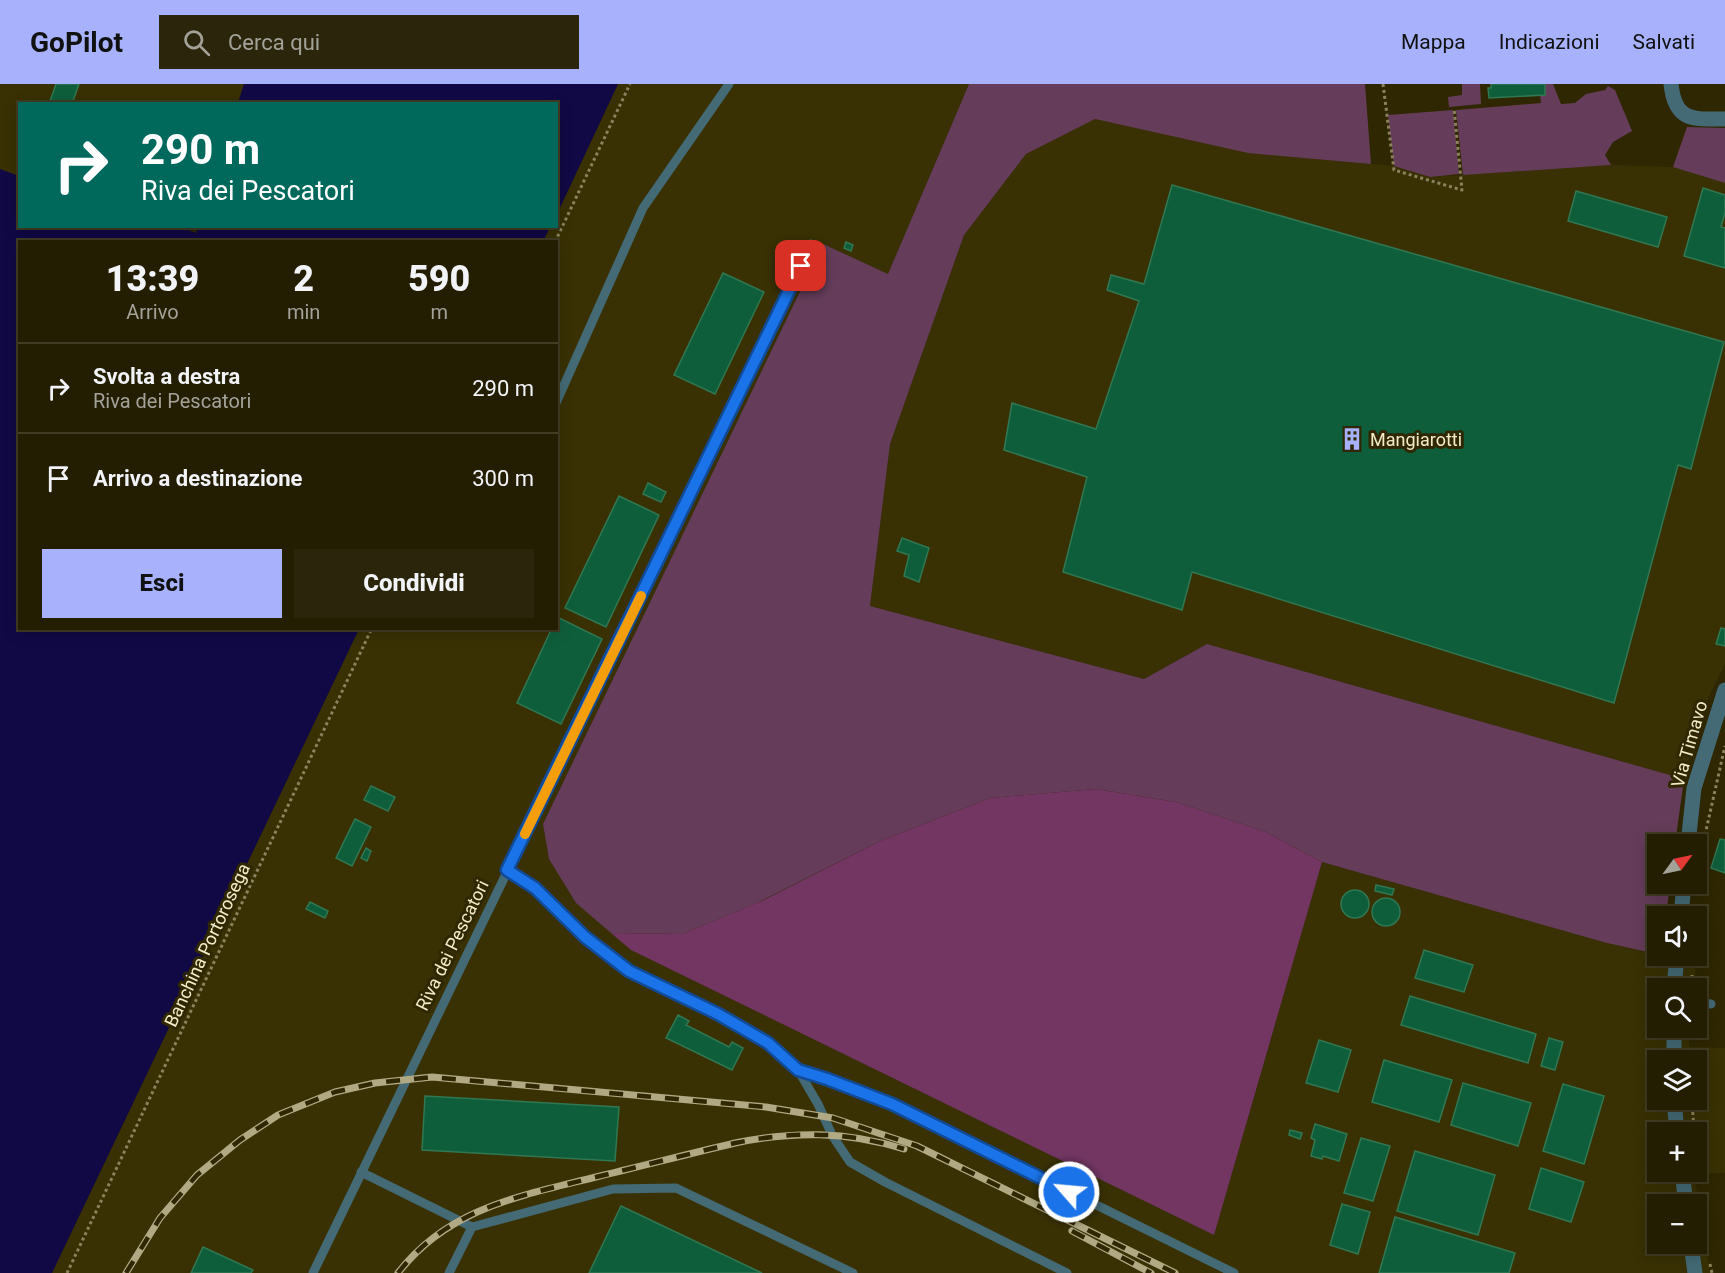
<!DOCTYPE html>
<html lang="it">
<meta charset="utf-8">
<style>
:root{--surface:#231d01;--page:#2b260b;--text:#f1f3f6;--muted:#a3a299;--line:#403b23;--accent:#a7b1fc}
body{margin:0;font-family:Roboto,sans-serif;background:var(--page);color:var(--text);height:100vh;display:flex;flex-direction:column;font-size:22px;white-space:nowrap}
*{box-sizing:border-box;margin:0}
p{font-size:20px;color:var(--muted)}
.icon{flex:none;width:33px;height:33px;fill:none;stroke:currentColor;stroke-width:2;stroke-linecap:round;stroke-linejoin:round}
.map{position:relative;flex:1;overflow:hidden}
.drawer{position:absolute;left:18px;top:156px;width:540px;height:390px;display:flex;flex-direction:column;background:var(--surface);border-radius:0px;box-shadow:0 3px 15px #0003,0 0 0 2px var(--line)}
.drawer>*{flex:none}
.hud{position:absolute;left:18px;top:18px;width:540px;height:126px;border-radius:0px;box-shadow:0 3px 15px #0003,0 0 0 2px var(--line);background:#00695c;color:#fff;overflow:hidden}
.needle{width:39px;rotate:57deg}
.buttons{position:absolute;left:1647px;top:750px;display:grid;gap:12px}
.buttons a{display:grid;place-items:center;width:60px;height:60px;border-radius:0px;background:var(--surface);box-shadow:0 3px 15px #0003,0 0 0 2px var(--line);font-size:30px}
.pin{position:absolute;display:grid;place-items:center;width:51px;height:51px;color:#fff;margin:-26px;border-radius:12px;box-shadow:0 3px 9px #0006}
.me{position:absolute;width:66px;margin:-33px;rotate:297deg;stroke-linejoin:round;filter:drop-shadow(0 0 4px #0008)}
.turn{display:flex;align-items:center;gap:21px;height:126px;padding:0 24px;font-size:27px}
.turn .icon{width:78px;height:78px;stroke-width:2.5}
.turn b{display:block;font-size:42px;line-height:51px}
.eta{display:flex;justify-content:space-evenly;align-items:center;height:102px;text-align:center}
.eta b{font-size:36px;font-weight:800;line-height:42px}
.cta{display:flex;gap:12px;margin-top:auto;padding:12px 24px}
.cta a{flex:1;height:69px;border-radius:0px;background:var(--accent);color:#111;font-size:24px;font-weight:800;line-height:69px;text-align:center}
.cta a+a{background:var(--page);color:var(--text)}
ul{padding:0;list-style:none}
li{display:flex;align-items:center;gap:18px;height:90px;padding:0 24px;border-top:2px solid var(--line)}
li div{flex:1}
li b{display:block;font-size:22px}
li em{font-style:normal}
header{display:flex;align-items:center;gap:36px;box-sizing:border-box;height:84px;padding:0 30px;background:var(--accent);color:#111}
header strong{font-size:28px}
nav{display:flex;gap:33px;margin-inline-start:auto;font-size:21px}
.search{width:420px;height:54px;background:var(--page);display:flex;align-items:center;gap:15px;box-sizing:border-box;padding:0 21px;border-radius:0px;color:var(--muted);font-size:22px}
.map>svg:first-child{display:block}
</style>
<header>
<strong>GoPilot</strong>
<div class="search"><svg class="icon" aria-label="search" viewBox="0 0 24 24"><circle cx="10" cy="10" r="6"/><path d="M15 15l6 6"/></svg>Cerca qui</div>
<nav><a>Mappa</a><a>Indicazioni</a><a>Salvati</a></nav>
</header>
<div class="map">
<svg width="1725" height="1189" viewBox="0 0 1725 1189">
<rect width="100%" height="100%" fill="#2f2701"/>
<g fill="#393104" fill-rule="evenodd">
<path d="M 0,0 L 244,0 L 238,19 L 20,20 L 19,92 L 0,85 Z"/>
<path d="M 618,0 L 969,0 L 888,190 L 823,161 L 543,740 L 549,775 L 576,819 L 631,866 L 1214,1151 L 1322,778 L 1607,859 L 1696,879 L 1694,904 L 1658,904 L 1658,944 L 1690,944 L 1689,963 L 1725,964 L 1725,1089 L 1694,1090 L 1710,1189 L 52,1189 L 359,545 L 556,544 L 556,158 L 543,157 L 550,143 L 556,142 L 557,130 ZM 1658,976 L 1696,976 L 1696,1016 L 1658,1016 ZM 1658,1048 L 1696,1048 L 1696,1088 L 1658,1088 ZM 1658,1120 L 1696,1120 L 1696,1160 L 1658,1160 Z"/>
<path d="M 1095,35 L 1248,69 L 1394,82 L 1430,93 L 1611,81 L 1673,83 L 1725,99 L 1725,580 L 1700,631 L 1684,695 L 1207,560 L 1144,595 L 870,522 L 890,360 L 964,151 L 1026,70 Z"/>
</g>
<g fill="#653d5a">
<path d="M 969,0 L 1365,0 L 1371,80 L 1248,69 L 1095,35 L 1026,70 L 964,151 L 890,360 L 870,522 L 1144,595 L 1207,560 L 1684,695 L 1675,760 L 1658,760 L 1658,800 L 1670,800 L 1666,832 L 1658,832 L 1657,870 L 1607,859 L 1322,778 L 1266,748 L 1176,718 L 1096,705 L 990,714 L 880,757 L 757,819 L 682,850 L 611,849 L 576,819 L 549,775 L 543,740 L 823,160 L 888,190 Z"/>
<path d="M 1462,0 L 1480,0 L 1481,20 L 1449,23 L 1448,13 L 1462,11 Z"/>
<path d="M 1541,0 L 1553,0 L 1561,20 L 1575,19 L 1586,10 L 1605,6 L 1608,2 L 1615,6 L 1632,47 L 1613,58 L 1605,71 L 1611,81 L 1463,91 L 1456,26 L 1541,19 L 1540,11 L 1545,11 L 1545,1 Z"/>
<path d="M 1453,26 L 1459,90 L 1430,93 L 1394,82 L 1388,31 Z"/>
<path d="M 1687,43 L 1725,44 L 1725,99 L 1673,83 Z"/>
</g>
<path fill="#733663" d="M 1096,705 L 1176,718 L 1266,748 L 1322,778 L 1214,1151 L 631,866 L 611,849 L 682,850 L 764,816 L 880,757 L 990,714 Z"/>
<g fill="#110945">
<path d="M 244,0 L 618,0 L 557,130 L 556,20 L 238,19 Z"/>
<path d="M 0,85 L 19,92 L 20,142 L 177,142 L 196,149 L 198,142 L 550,143 L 543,158 L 20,158 L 20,544 L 359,545 L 52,1189 L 0,1189 Z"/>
</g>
<g fill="#0f5e3b" stroke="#307752" stroke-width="1.5">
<path d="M 56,0 L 79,0 L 72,20 L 49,20 Z"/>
<path d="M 1491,0 L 1545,0 L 1545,11 L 1489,14 L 1488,4 L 1491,4 Z"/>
<path d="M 1172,101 L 1724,258 L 1691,385 L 1678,381 L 1614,619 L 1192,488 L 1182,526 L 1063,488 L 1087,393 L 1004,366 L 1012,319 L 1096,345 L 1139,217 L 1107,206 L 1111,191 L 1144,200 Z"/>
<path d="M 1703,104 L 1725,111 L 1725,129 L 1721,143 L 1725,144 L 1725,184 L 1684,172 Z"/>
<path d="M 1576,107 L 1667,133 L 1658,163 L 1568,137 Z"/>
<path d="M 846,158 L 853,161 L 851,167 L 844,164 Z"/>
<path d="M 723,189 L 764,208 L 715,310 L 674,291 Z"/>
<path d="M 648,399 L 666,408 L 661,418 L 643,410 Z"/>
<path d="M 619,412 L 659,431 L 606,543 L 565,524 Z"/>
<path d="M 902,454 L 929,464 L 919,498 L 904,492 L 909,471 L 897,467 Z"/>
<path d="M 557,533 L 602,555 L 561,640 L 517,619 L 552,544 L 556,544 Z"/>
<path d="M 1721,544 L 1725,545 L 1725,562 L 1716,560 Z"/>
<path d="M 371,702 L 395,713 L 388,727 L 364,716 Z"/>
<path d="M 355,735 L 371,743 L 352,782 L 336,774 Z"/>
<path d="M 1720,755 L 1725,756 L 1725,789 L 1711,784 Z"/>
<path d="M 366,764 L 371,767 L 367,777 L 361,774 Z"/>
<path d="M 1376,801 L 1394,805 L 1392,811 L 1375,807 Z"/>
<circle cx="1355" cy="820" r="14"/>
<circle cx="1386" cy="828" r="14"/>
<path d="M 310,818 L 328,827 L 325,834 L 306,825 Z"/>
<path d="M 1424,866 L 1473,881 L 1464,908 L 1415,894 Z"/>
<path d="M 1410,912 L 1536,950 L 1528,979 L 1401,941 Z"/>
<path d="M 678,931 L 689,937 L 686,941 L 729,963 L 732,958 L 743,964 L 732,986 L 666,954 Z"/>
<path d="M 1549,954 L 1563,958 L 1555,986 L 1541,982 Z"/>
<path d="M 1319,956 L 1351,966 L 1338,1008 L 1306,999 Z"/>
<path d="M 1384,976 L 1452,996 L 1439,1038 L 1372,1018 Z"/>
<path d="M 1463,999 L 1531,1019 L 1518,1062 L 1451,1041 Z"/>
<path d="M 1563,1000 L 1604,1012 L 1584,1080 L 1543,1067 Z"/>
<path d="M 425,1012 L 619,1023 L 615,1077 L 422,1066 Z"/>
<path d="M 1315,1040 L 1347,1050 L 1339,1077 L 1323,1072 L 1322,1075 L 1311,1072 L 1315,1056 L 1311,1054 Z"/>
<path d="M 1290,1046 L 1302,1049 L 1300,1055 L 1289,1051 Z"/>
<path d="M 1361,1054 L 1390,1062 L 1373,1117 L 1344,1109 Z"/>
<path d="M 1415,1067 L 1495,1091 L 1478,1151 L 1397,1127 Z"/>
<path d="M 1541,1084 L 1584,1098 L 1571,1138 L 1529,1125 Z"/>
<path d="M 1342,1120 L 1370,1128 L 1358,1170 L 1330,1161 Z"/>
<path d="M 621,1122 L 762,1189 L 589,1189 Z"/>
<path d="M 1395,1133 L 1515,1169 L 1509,1189 L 1379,1189 Z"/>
<path d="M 203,1163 L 253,1186 L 251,1189 L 191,1189 Z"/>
</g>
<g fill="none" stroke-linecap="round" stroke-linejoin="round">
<g stroke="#8a835e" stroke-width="3" stroke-dasharray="3 3" stroke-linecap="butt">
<path d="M 1383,0 L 1394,86 L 1462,106 L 1454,24"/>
<path d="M 555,158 L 630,0"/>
<path d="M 1705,751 L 1725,662"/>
<path d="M 1699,799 L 1704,764"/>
<path d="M 1691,904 L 1692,891"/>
<path d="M 1692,1016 L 1694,1048"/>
<path d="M 1701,1121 L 1707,1159"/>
<path d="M 1710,1180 L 1712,1189"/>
<path d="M 67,1189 L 372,544"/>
</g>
<g stroke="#436a75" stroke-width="9">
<path d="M 556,319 L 643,124 L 729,0"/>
<path d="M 507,786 L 535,804 L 585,853 L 629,887 L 718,930 L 768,959 L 798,986 L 818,1020 L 832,1051 L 850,1078 L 885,1098 L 1067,1189"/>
<path d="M 1696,918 L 1711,920"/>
<path d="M 798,986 L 827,995 L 892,1020 L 1234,1189"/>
<path d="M 361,1088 L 472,1143"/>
<path d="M 313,1189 L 811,160"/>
<path d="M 449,1189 L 472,1143 L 613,1105 L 676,1104 L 853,1189"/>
</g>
<g stroke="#436a75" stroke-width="15">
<path d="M 1671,0 C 1675,38 1693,35 1725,35"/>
<path d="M 1688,760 L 1694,704 L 1725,606"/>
<path d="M 1681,832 L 1684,800"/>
<path d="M 1674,904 L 1677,872"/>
<path d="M 1674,944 L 1674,976"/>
<path d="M 1674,1016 L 1677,1048"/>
<path d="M 1682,1088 L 1686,1120"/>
<path d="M 1691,1160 L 1695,1189"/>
</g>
<g stroke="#b0a984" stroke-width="7">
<g id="rail">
<path d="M 1072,1147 L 1151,1189"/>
<path d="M 126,1189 L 160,1134 L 197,1091 L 240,1056 L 278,1031 L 335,1008 L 375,999 L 432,993 L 766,1023 L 833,1034 L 917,1062 L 1175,1189"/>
<path d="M 398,1189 C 448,1124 520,1112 596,1093 C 642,1082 688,1070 735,1059 C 793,1047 846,1047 904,1065"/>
</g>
</g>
<use href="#rail" stroke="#2f2701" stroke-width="4.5" stroke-dasharray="14" stroke-linecap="butt"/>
</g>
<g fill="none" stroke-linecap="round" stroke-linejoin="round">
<g stroke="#114b97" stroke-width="15">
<path id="route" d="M 801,182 L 507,786 L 535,804 L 585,853 L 629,887 L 718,930 L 768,959 L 798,986 L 827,995 L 892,1020 L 1069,1108"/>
</g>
<use href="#route" stroke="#1a73e8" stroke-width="10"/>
<path stroke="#f59e0b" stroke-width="10" d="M 525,750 L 641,512"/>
</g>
<defs>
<g id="building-bare" transform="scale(1.8)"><path d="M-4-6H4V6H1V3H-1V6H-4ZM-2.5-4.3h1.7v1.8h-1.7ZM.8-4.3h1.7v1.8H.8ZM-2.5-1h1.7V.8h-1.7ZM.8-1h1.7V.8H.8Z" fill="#a7b1fc" stroke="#2f2701" stroke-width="2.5" paint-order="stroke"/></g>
</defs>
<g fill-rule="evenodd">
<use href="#building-bare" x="1352" y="355"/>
</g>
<g text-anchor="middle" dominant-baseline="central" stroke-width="6" stroke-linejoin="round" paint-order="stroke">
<g font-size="18" fill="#f2ebc7" stroke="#2f2701" text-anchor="start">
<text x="1370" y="355">Mangiarotti</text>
</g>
<g font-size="18" fill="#f2ebc7" stroke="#2f2701">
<text transform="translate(1689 660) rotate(-74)">Via Timavo</text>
<text transform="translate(207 861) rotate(-65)">Banchina Portorosega</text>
<text transform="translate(452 861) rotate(-64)">Riva dei Pescatori</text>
</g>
</g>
</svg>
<div class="buttons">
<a><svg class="needle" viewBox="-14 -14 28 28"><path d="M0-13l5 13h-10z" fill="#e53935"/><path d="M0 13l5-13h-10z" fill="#a3a299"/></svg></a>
<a><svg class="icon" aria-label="sound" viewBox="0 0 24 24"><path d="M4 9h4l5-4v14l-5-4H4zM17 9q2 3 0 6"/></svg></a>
<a><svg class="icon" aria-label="search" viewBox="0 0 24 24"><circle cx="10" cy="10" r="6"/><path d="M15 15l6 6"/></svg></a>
<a><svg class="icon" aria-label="layers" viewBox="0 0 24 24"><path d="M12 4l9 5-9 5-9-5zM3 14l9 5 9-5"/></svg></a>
<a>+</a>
<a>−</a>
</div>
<div class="pin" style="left:801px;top:182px;background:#d93025"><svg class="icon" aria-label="arrive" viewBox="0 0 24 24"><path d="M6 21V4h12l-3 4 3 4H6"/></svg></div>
<svg class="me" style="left:1069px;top:1108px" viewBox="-20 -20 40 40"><circle r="17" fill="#1a73e8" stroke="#fff" stroke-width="3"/><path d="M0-11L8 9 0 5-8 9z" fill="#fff"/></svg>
<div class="hud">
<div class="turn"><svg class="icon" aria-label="right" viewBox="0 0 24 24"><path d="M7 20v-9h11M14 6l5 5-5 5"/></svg><div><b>290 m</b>Riva dei Pescatori</div></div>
</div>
<section class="drawer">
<div class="eta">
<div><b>13:39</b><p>Arrivo</p></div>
<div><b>2</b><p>min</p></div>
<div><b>590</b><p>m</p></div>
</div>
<ul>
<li><svg class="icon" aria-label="right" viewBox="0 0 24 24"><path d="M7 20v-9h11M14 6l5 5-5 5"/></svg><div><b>Svolta a destra</b><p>Riva dei Pescatori</p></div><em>290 m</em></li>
<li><svg class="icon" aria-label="arrive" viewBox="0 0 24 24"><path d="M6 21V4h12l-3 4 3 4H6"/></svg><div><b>Arrivo a destinazione</b></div><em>300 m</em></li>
</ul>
<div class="cta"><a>Esci</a><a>Condividi</a></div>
</section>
</div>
